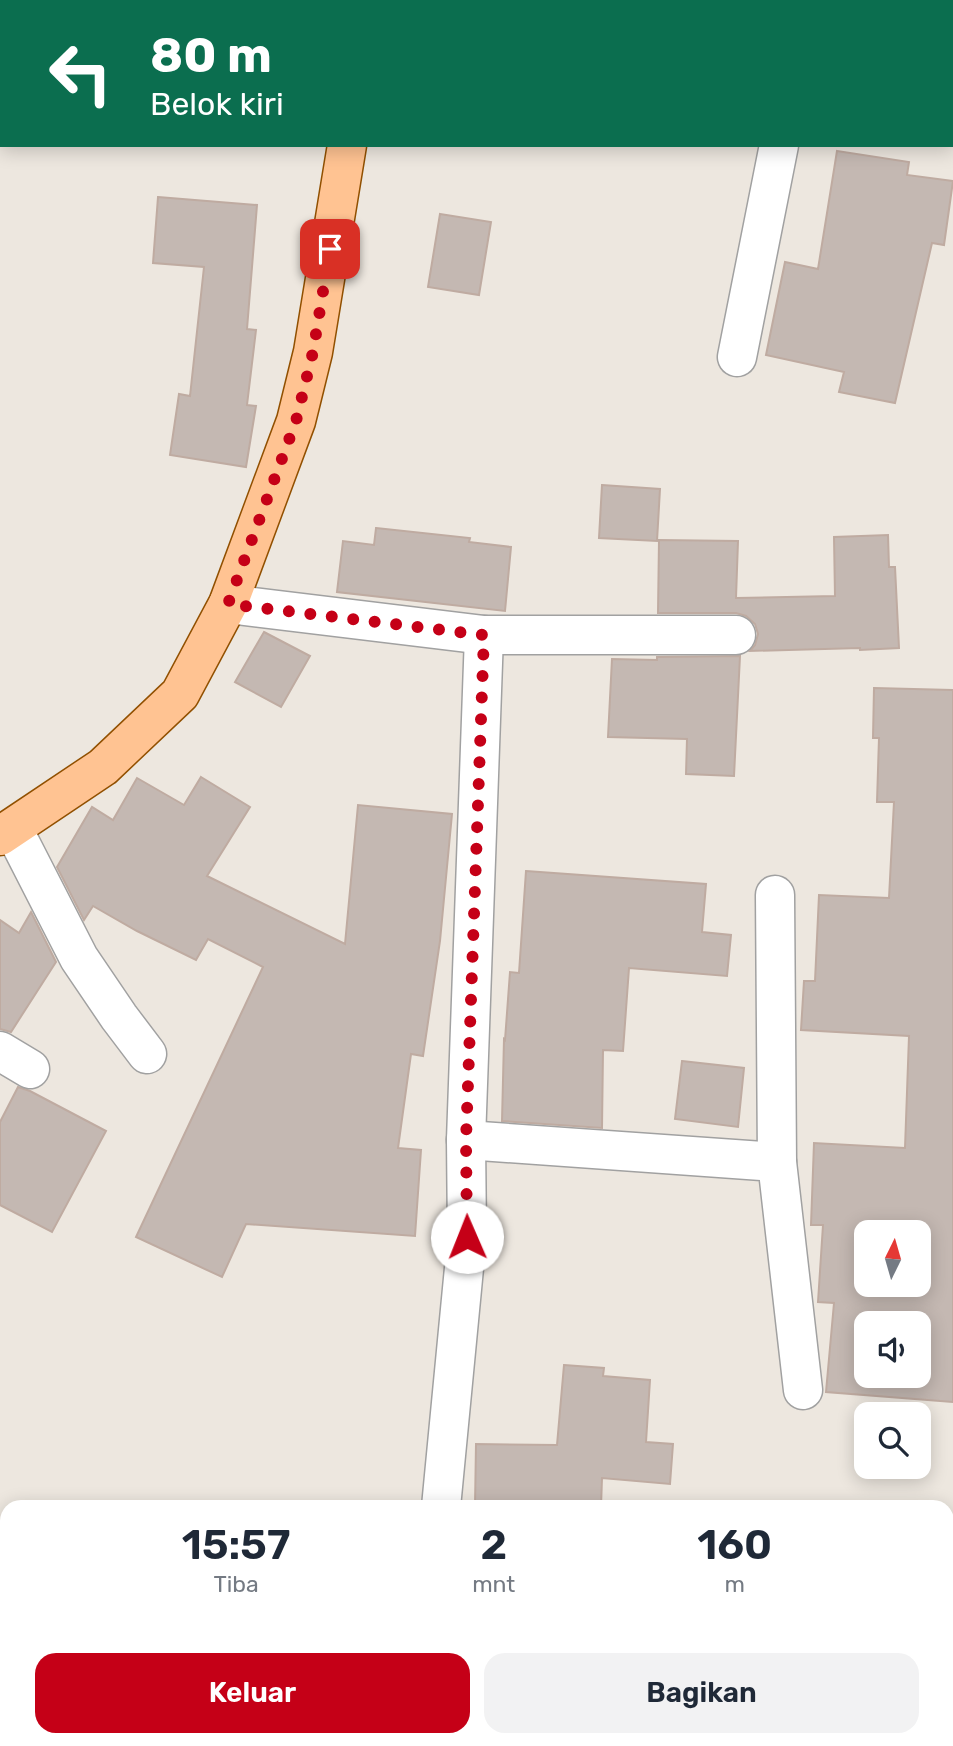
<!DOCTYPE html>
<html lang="id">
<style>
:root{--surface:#fff;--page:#f2f2f3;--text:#1f2937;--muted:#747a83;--accent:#c50017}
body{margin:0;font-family:Rubik,sans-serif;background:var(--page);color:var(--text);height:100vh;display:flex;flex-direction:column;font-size:26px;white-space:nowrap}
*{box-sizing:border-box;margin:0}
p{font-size:23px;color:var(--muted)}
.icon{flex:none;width:38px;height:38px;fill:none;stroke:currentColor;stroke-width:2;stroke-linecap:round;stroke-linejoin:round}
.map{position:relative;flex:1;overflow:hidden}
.panel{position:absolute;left:0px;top:1500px;width:954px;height:247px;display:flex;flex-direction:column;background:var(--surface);border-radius:21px 21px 0 0;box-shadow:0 4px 18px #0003}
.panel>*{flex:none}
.top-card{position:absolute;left:0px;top:0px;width:954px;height:147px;box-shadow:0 4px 18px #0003;background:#0b6e4f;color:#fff;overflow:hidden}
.needle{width:46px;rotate:5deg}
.buttons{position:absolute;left:854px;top:1220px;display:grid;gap:14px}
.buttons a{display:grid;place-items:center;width:77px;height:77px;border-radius:14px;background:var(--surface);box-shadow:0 4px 18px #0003;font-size:35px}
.pin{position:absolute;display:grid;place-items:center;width:60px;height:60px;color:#fff;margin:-30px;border-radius:14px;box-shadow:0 4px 10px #0006}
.me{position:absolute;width:77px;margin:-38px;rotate:359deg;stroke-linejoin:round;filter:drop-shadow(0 0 5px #0008)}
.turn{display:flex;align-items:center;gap:24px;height:147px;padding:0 35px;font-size:32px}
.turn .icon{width:91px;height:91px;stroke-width:2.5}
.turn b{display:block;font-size:49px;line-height:60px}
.eta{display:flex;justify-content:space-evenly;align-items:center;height:119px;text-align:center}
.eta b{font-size:42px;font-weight:600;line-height:49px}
.cta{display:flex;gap:14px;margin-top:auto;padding:14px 35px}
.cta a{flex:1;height:80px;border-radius:21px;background:var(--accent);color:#fff;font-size:28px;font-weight:600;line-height:80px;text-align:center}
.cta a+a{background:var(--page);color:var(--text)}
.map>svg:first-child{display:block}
</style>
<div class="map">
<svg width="953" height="1746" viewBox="0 0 953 1746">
<rect width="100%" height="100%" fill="#ede7df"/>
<g fill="#c4b8b2" stroke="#bfaba1" stroke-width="2" fill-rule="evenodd">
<path d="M 837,151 L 909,162 L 907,175 L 953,181 L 944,245 L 932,243 L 895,403 L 839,392 L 844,372 L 766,355 L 785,262 L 818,269 Z"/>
<path d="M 158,197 L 257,205 L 247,329 L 256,330 L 247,405 L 256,406 L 246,467 L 170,455 L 179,394 L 190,396 L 204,267 L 153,263 Z"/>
<path d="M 440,214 L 491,222 L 479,295 L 428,287 Z"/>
<path d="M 602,485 L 660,489 L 657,541 L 599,538 Z"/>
<path d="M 376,528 L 470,538 L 469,542 L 511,547 L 505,611 L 337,592 L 343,541 L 374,545 Z"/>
<path d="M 888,535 L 889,567 L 895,567 L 899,648 L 860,650 L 860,648 L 750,651 L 755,645 L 758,634 L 755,624 L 746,616 L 736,613 L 658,613 L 659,540 L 738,541 L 736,598 L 835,596 L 834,537 Z"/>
<path d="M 264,632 L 310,656 L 281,707 L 235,682 Z"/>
<path d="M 740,656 L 734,776 L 686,774 L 687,739 L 608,737 L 612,659 L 657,660 L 657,657 Z"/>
<path d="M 874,688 L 953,690 L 953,1402 L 826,1392 L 834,1303 L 818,1302 L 823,1225 L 811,1225 L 814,1143 L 905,1148 L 909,1036 L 801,1030 L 804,981 L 815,981 L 819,895 L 889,898 L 894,802 L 877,802 L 879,738 L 873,738 ZM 866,1232 L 919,1232 L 919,1284 L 866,1284 ZM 866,1323 L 919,1323 L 919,1376 L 866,1376 Z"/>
<path d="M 201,777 L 250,807 L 207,876 L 345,944 L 358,805 L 452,814 L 440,941 L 423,1056 L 411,1054 L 398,1148 L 421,1150 L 415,1236 L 246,1224 L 222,1277 L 136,1237 L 263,967 L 208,939 L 196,960 L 137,931 L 93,906 L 84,920 L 57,867 L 92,807 L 113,820 L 137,778 L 184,805 Z"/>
<path d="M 526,871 L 706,884 L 702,932 L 731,935 L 727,976 L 629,968 L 623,1051 L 603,1050 L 602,1128 L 502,1121 L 504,1039 L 505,1040 L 510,972 L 519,973 Z"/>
<path d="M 31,912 L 56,962 L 11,1032 L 0,1029 L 0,920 L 19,933 Z"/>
<path d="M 682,1061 L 744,1068 L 738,1127 L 675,1119 Z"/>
<path d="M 18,1087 L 30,1091 L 106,1131 L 52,1232 L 0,1205 L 0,1122 Z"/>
<path d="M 564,1365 L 604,1368 L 603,1376 L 650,1380 L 646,1442 L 673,1444 L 670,1484 L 602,1478 L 601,1507 L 475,1507 L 476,1444 L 557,1445 Z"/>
</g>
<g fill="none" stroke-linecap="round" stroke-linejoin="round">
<g stroke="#a1a1a1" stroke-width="41">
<g id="minor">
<path d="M 805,2 L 805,0"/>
<path d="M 737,357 L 779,145"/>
<path d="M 228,604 L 484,635 L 736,635"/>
<path d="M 13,829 L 79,958 L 119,1017 L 147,1054"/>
<path d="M 775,895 L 777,1162"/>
<path d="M 0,1051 L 30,1069"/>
<path d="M 466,1140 L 777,1162 L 803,1390"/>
<path d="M 441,1507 L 467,1237 L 466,1140 L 484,635"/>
<path d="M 401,1746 L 403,1740"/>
</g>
</g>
<g stroke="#915000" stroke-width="41">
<g id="major">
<path d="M 370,2 L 370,0"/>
<path d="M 0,836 L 103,767 L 180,694 L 228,604 L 296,421 L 313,352 L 347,145"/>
</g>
</g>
<use href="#minor" stroke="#fff" stroke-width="38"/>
<use href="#major" stroke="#ffc392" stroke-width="38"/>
</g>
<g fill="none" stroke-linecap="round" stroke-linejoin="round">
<path stroke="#c50017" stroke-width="12" stroke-dasharray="0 21.6" d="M 330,249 L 313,352 L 296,421 L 228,604 L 484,635 L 466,1140 L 467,1237"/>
</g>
</svg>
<div class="buttons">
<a><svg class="needle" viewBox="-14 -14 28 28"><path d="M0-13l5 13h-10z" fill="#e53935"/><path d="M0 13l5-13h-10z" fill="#747a83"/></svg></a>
<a><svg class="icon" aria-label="sound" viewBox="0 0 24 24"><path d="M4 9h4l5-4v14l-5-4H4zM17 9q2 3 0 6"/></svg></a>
<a><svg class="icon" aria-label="search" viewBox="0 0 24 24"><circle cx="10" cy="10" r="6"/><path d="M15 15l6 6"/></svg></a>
</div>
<div class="pin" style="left:330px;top:249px;background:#d93025"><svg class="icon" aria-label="arrive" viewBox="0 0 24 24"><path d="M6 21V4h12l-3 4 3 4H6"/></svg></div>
<svg class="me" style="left:467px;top:1237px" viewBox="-20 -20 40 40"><circle r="19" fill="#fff"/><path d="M0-13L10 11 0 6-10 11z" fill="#c50017"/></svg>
<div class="top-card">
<div class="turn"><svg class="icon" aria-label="left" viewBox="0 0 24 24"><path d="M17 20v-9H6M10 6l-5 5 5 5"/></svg><div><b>80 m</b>Belok kiri</div></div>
</div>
<section class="panel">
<div class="eta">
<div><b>15:57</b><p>Tiba</p></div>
<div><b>2</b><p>mnt</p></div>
<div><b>160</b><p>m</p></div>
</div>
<div class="cta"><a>Keluar</a><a>Bagikan</a></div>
</section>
</div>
